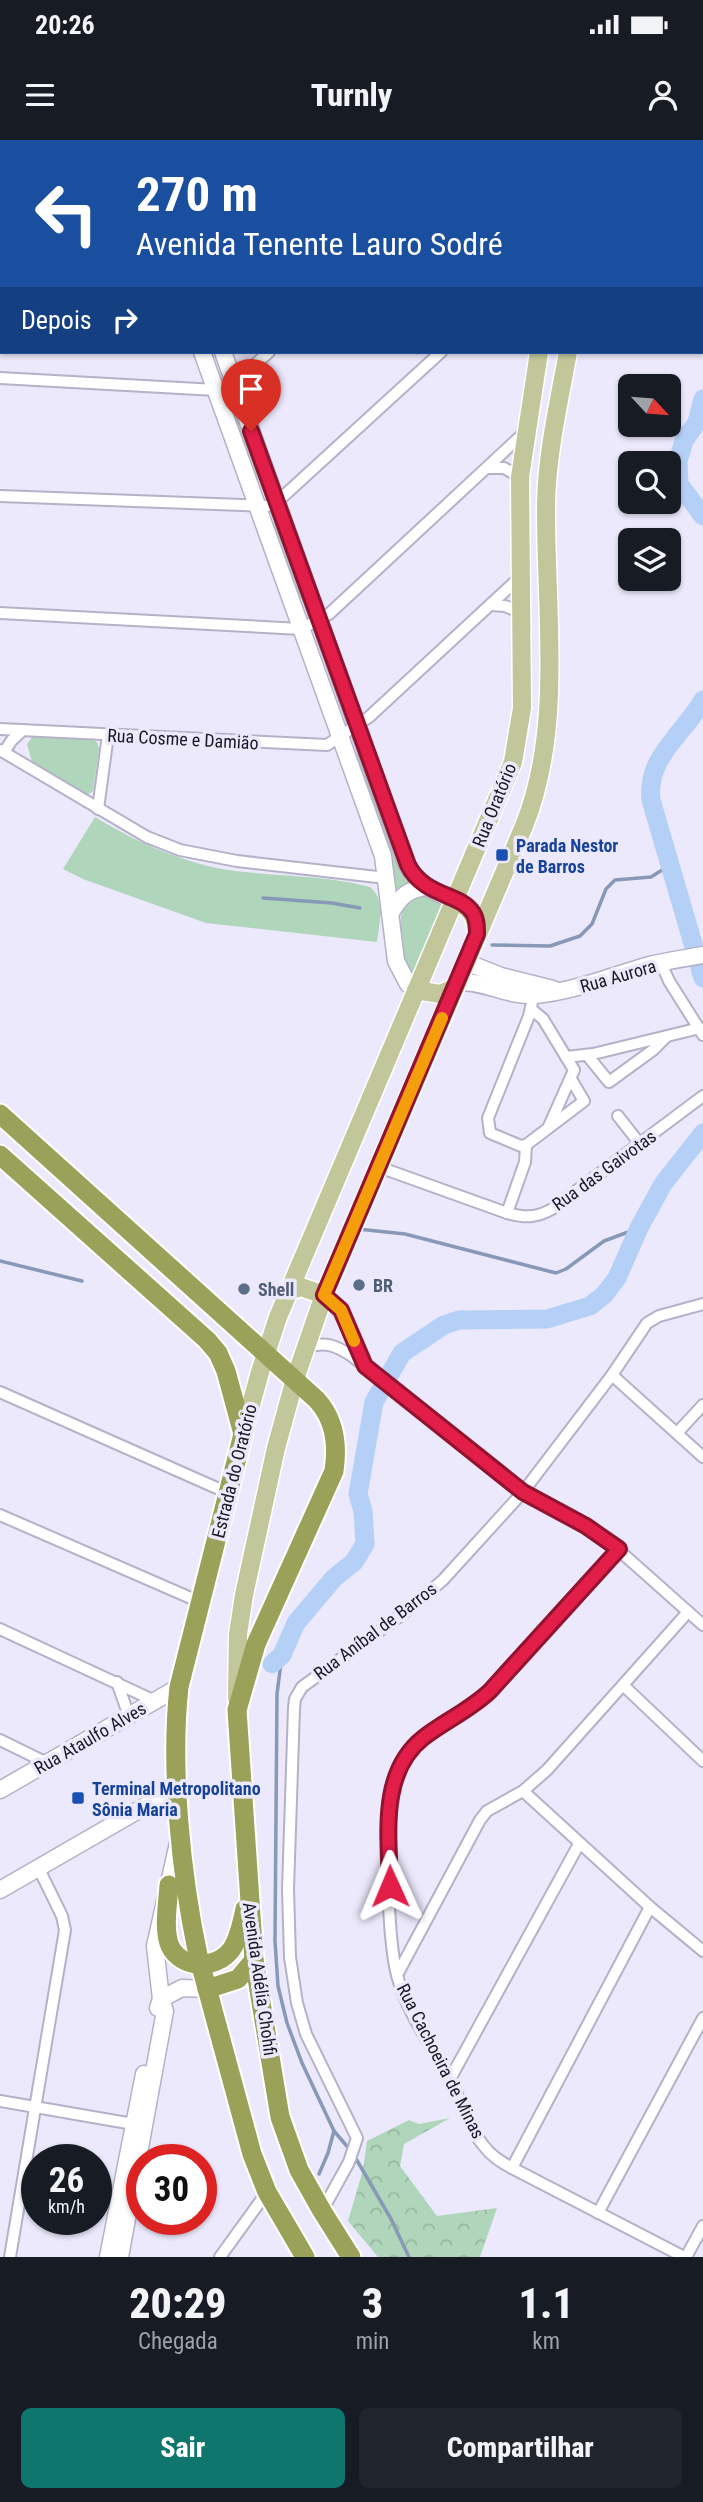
<!DOCTYPE html>
<html lang="pt">
<meta charset="utf-8">
<style>
:root{--surface:#171b24;--page:#20242c;--text:#f1f3f6;--muted:#9ea1a6;--accent:#0f766e}
body{margin:0;font-family:"Roboto Condensed",sans-serif;background:var(--page);color:var(--text);height:100vh;display:flex;flex-direction:column;font-size:26px;white-space:nowrap}
*{box-sizing:border-box;margin:0}
p{font-size:23px;color:var(--muted)}
.icon{flex:none;width:38px;height:38px;fill:none;stroke:currentColor;stroke-width:2;stroke-linecap:round;stroke-linejoin:round}
.map{position:relative;height:2117px;overflow:hidden}
.sheet{display:flex;flex-direction:column;background:var(--surface);flex:1}
.sheet>*{flex:none}
.top-card{position:absolute;left:0px;top:0px;width:704px;height:214px;box-shadow:0 2px 5px #0004;background:#1a4fa0;color:#fff;overflow:hidden}
.needle{width:46px;rotate:116deg}
.fabs{position:absolute;left:618px;top:234px;display:grid;gap:14px}
.fabs a{display:grid;place-items:center;width:63px;height:63px;border-radius:10px;background:var(--surface);box-shadow:0 2px 5px #0004;font-size:35px}
.speed{position:absolute;left:21px;top:2004px;display:flex;gap:14px;font-size:35px;font-weight:700;text-align:center}
.speed>*{display:grid;place-content:center;width:91px;height:91px;border-radius:50%;background:var(--surface);box-shadow:0 2px 5px #0004;line-height:1}
.speed small{font-size:18px;font-weight:400}
.speed .limit{border:10px solid #d22;background:#fff;color:#111}
.pin{position:absolute;display:grid;place-items:center;width:60px;height:60px;color:#fff;margin:-72px -30px;border-radius:50% 50% 50% 0;rotate:-45deg;box-shadow:0 0 7px #0007}
.pin .icon{rotate:45deg}
.me{position:absolute;width:77px;margin:-38px;rotate:359deg;stroke-linejoin:round;filter:drop-shadow(0 0 5px #0008)}
.turn{display:flex;align-items:center;gap:24px;height:147px;padding:0 21px;font-size:32px}
.turn .icon{width:91px;height:91px;stroke-width:2.5}
.turn b{display:block;font-size:49px;line-height:60px}
.then{display:flex;align-items:center;height:66px;padding:0 21px;background:#0003;gap:14px;font-size:26px}
.eta{display:flex;justify-content:space-evenly;align-items:center;height:119px;text-align:center}
.eta b{font-size:42px;font-weight:800;line-height:49px}
.primary-button{display:flex;gap:14px;margin-top:auto;padding:14px 21px}
.primary-button a{flex:1;height:80px;border-radius:10px;background:var(--accent);color:#fff;font-size:28px;font-weight:800;line-height:80px;text-align:center}
.primary-button a+a{background:var(--page);color:var(--text)}
.status{display:flex;justify-content:space-between;align-items:center;height:49px;padding:0 35px;background:var(--surface);direction:ltr}
.status svg{height:19px;fill:currentColor}
header{display:flex;justify-content:space-between;align-items:center;height:91px;padding:0 21px;background:var(--surface);font-size:32px;font-weight:800}
.map>svg:first-child{display:block}
</style>
<div class="status"><b>20:26</b><svg viewBox="0 0 49 12"><path d="M0 12V9h3v3zM5 12V6h3v6zM10 12V3h3v9zM15 12V0h3v12zM26 1h20v11H26zM47 4h2v5h-2z"/></svg></div>
<header><svg class="icon" aria-label="menu" viewBox="0 0 24 24"><path d="M4 6h16M4 12h16M4 18h16"/></svg>Turnly<svg class="icon" aria-label="person" viewBox="0 0 24 24"><circle cx="12" cy="8" r="4"/><path d="M4 21q1-7 8-7t8 7"/></svg></header>
<div class="map">
<svg width="703" height="2117" viewBox="0 0 703 2117">
<defs>
<pattern id="forest-crowns" width="20" height="18" patternUnits="userSpaceOnUse" patternTransform="scale(1.75)"><rect width="20" height="18" fill="#afd6ba"/><path d="M2 6a3 3 0 1 1 6 0M12 15a3 3 0 1 1 6 0" fill="none" stroke="#96b7a0"/></pattern>
</defs>
<rect width="100%" height="100%" fill="#ece9fc"/>
<g fill="#afd6ba">
<path d="M 234,265 L 262,338 L 260,341 L 255,340 L 229,266 Z"/>
<path d="M 276,380 L 305,455 L 302,459 L 298,458 L 271,385 Z"/>
<path d="M 33,596 L 91,599 L 97,602 L 99,609 L 93,651 L 89,654 L 82,653 L 32,622 L 27,604 Z"/>
<path d="M 358,613 L 361,613 L 409,739 L 407,744 L 400,750 L 395,748 L 388,714 L 355,617 Z"/>
<path d="M 95,677 C 136,702 187,725 235,731 C 276,736 332,736 370,747 C 386,760 379,784 377,802 L 206,783 L 83,739 L 63,729 Z"/>
<path d="M 419,756 L 433,757 L 443,768 L 416,834 C 398,826 397,777 405,762 Z"/>
</g>
<path fill="url(#forest-crowns)" d="M 450,1978 L 404,2004 L 400,2026 L 437,2076 L 497,2068 L 480,2117 L 378,2117 L 348,2081 L 363,2030 L 367,2001 L 409,1980 L 419,1984 Z"/>
<g fill="none" stroke-linecap="round" stroke-linejoin="round">
<g stroke="#8799b6" stroke-width="3.5">
<path d="M 701,563 L 703,565"/>
<path d="M 263,758 L 332,763 L 360,768"/>
<path d="M 492,805 L 550,806 L 580,796 L 592,784 L 606,749 L 615,740 L 651,737 L 670,725"/>
<path d="M 358,1089 L 405,1094 L 556,1133 L 566,1129 L 604,1101 L 639,1088"/>
<path d="M 0,1121 L 82,1141"/>
<path d="M 282,1515 L 277,1554 L 275,1801 L 278,1846 L 287,1883 L 302,1923 L 334,1991 L 351,2011"/>
<path d="M 355,2017 L 391,2079 L 409,2117"/>
<path d="M 319,2034 L 328,2013 L 334,1991"/>
</g>
<g stroke="#b5d0f6" stroke-width="19">
<path d="M 703,259 L 697,282 L 684,301 L 678,321 L 679,344 L 703,376"/>
<path d="M 703,560 C 684,594 646,617 651,660 L 703,838"/>
<path d="M 272,1524 L 282,1515 L 296,1483 L 334,1438 L 354,1422 L 365,1404 L 363,1371 L 358,1354 L 374,1262 L 402,1213 L 444,1185 L 459,1180 L 547,1179 L 590,1166 L 604,1155 L 617,1138 L 639,1088 L 663,1044 L 703,993"/>
</g>
<g stroke="#b5b1c8" stroke-width="14">
<g id="street">
<path d="M 391,0 L 393,2"/>
<path d="M 323,2 L 325,0"/>
<path d="M 498,2 L 499,0"/>
<path d="M 0,4 L 2,5"/>
<path d="M 0,113 L 2,114"/>
<path d="M 0,131 L 2,132"/>
<path d="M 0,238 L 216,250 L 234,243 L 269,212"/>
<path d="M 487,328 L 504,328 L 520,337"/>
<path d="M 0,356 L 268,366 L 277,362 L 441,212"/>
<path d="M 491,465 L 505,466 L 520,472"/>
<path d="M 0,473 L 301,489 L 329,474 L 525,292"/>
<path d="M 0,589 L 327,605 L 369,577 L 519,438"/>
<path d="M 0,610 L 147,697 L 180,710 L 237,721 L 386,738"/>
<path d="M 4,612 L 12,600 L 23,590"/>
<path d="M 98,669 L 108,595"/>
<path d="M 661,823 L 669,841 L 703,895"/>
<path d="M 535,849 L 529,876 L 488,978 L 490,993 L 521,1006 L 526,1005 L 584,961 L 571,939"/>
<path d="M 531,869 L 543,879 L 574,930 L 549,986"/>
<path d="M 587,915 L 609,942 L 653,910 L 666,897"/>
<path d="M 566,917 L 593,914 L 700,888"/>
<path d="M 618,976 L 640,1004"/>
<path d="M 379,1027 L 507,1073 C 525,1078 536,1078 552,1069 L 703,956"/>
<path d="M 507,1073 L 525,1022 L 526,1005"/>
<path d="M 324,1155 L 341,1170 L 364,1224"/>
<path d="M 305,1208 C 325,1201 335,1205 352,1216 L 523,1352 L 604,1397 L 703,1485"/>
<path d="M 612,1235 L 703,1317"/>
<path d="M 0,1252 L 228,1353"/>
<path d="M 677,1293 L 703,1265"/>
<path d="M 0,1375 L 200,1462"/>
<path d="M 619,1409 L 490,1551 C 462,1578 420,1590 400,1624 C 381,1656 387,1798 397,1835 C 407,1873 431,1905 450,1939 C 461,1960 468,1986 483,2005 C 491,2016 501,2022 512,2028 L 684,2117"/>
<path d="M 0,1489 L 155,1561"/>
<path d="M 117,1542 L 129,1576"/>
<path d="M 624,1546 L 703,1621"/>
<path d="M 0,1600 L 47,1623"/>
<path d="M 523,1651 L 650,1767 L 703,1811"/>
<path d="M 397,1835 L 480,1680 L 487,1671 L 523,1651 L 547,1630 L 688,1472"/>
<path d="M 450,1939 L 579,1704"/>
<path d="M 0,1961 L 139,1985"/>
<path d="M 512,2028 L 650,1767"/>
<path d="M 322,2071 L 349,2022 L 357,1998 L 306,1894 L 297,1863 L 290,1817 L 288,1749 L 294,1568 L 295,1559 L 302,1547 L 404,1473 L 443,1440 L 523,1352 L 612,1235 L 647,1183 L 659,1176 L 703,1164"/>
<path d="M 598,2073 L 703,1878"/>
<path d="M 10,2117 L 65,1790 L 62,1776 L 38,1727"/>
<path d="M 220,2117 L 267,2052"/>
<path d="M 686,2117 L 703,2086"/>
</g>
</g>
<g stroke="#b5b1c8" stroke-width="19">
<g id="secondary">
<path d="M 126,0 L 126,2"/>
<path d="M 146,0 L 147,2"/>
<path d="M 202,212 L 383,716 L 396,821 L 408,844 L 416,850"/>
<path d="M 223,212 L 407,725 C 418,744 436,753 455,761"/>
<path d="M 390,774 C 400,757 407,749 427,747"/>
<path d="M 466,822 L 501,836 L 553,849"/>
<path d="M 456,844 C 473,836 510,858 535,855 C 575,851 611,836 650,825 C 667,821 685,818 703,815"/>
<path d="M 0,1650 L 179,1547"/>
<path d="M 0,1750 L 149,1664 L 158,1661 L 178,1664"/>
<path d="M 158,1868 L 161,1859 L 182,1848 L 207,1849"/>
<path d="M 108,2117 L 144,1934"/>
<path d="M 120,2117 L 165,1871 L 161,1859 L 155,1806 L 178,1703"/>
</g>
</g>
<g stroke="#fff" stroke-width="21">
<g id="primary">
<path d="M 589,2 L 589,0"/>
<path d="M 622,2 L 623,0"/>
<path d="M 455,761 C 472,769 476,776 477,794"/>
<path d="M 416,850 L 440,854 L 454,848"/>
<path d="M 289,1151 L 301,1147 L 324,1155"/>
<path d="M 243,1294 L 260,1232 L 278,1177 L 513,622 L 522,568 L 520,337 L 539,212"/>
<path d="M 237,1558 L 238,1494 L 244,1455 L 276,1308 L 295,1239 L 324,1155 L 524,686 C 564,587 545,469 546,364 C 547,313 559,262 568,212"/>
</g>
</g>
<g stroke="#fff" stroke-width="23">
<g id="highway">
<path d="M 0,974 L 317,1260 C 335,1280 338,1304 334,1331 L 256,1504 L 237,1570 L 254,1820 L 280,1977 L 299,2030 L 322,2071 L 351,2117"/>
<path d="M 0,1015 L 207,1200 L 218,1213 L 226,1231 L 243,1294 L 179,1547 C 170,1628 181,1735 198,1815 L 252,2014 L 267,2052 L 305,2117"/>
<path d="M 169,1745 C 168,1763 163,1789 170,1806 C 181,1829 216,1830 231,1810 C 239,1799 242,1782 245,1769"/>
<path d="M 207,1849 L 238,1839 L 254,1820"/>
</g>
</g>
<use href="#street" stroke="#fff" stroke-width="10"/>
<use href="#secondary" stroke="#fff" stroke-width="16"/>
<use href="#primary" stroke="#c2c79b" stroke-width="18"/>
<use href="#highway" stroke="#9aa159" stroke-width="19"/>
</g>
<g fill="none" stroke-linecap="round" stroke-linejoin="round">
<g stroke="#92132f" stroke-width="18">
<path id="route" d="M 251,291 L 408,725 C 424,757 461,753 473,773 C 477,779 477,787 477,794 L 324,1155 L 341,1170 L 365,1226 L 523,1352 L 586,1386 L 619,1409 L 490,1551 C 470,1570 445,1581 423,1598 C 379,1633 389,1696 390,1746"/>
</g>
<use href="#route" stroke="#e11d48" stroke-width="12"/>
<path stroke="#f59e0b" stroke-width="12" d="M 354,1201 L 341,1170 L 324,1155 L 442,878"/>
</g>
<g fill="#1a4fb4" stroke="#ece9fc" stroke-width="2.5">
<rect x="495" y="708" width="14" height="14" rx="3.5"/>
<rect x="71" y="1651" width="14" height="14" rx="3.5"/>
</g>
<g fill="#5c6f8a" stroke="#ece9fc" stroke-width="2.5">
<circle cx="359" cy="1145" r="7"/>
<circle cx="244" cy="1149" r="7"/>
</g>
<g text-anchor="middle" dominant-baseline="central" stroke-width="7" stroke-linejoin="round" paint-order="stroke">
<g font-size="18" fill="#1b1a22" stroke="#ece9fc">
<text transform="translate(183 599) rotate(3)">Rua Cosme e Damião</text>
<text transform="translate(494 665) rotate(-68)">Rua Oratório</text>
<text transform="translate(618 836) rotate(-16)">Rua Aurora</text>
<text transform="translate(604 1030) rotate(-36)">Rua das Gaivotas</text>
<text transform="translate(234 1331) rotate(-76)">Estrada do Oratório</text>
<text transform="translate(375 1491) rotate(-37)">Rua Aníbal de Barros</text>
<text transform="translate(90 1598) rotate(-30)">Rua Ataulfo Alves</text>
<text transform="translate(260 1839) rotate(82)">Avenida Adélia Chohfi</text>
<text transform="translate(441 1921) rotate(63)">Rua Cachoeira de Minas</text>
</g>
<g font-size="18" font-weight="bold" fill="#164399" stroke="#ece9fc" text-anchor="start">
<text x="516" y="705">Parada Nestor<tspan x="516" dy="21">de Barros</tspan></text>
<text x="92" y="1648">Terminal Metropolitano<tspan x="92" dy="21">Sônia Maria</tspan></text>
</g>
<g font-size="18" font-weight="bold" fill="#4e5e75" stroke="#ece9fc" text-anchor="start">
<text x="373" y="1145">BR</text>
<text x="258" y="1149">Shell</text>
</g>
</g>
</svg>
<div class="fabs">
<a><svg class="needle" viewBox="-14 -14 28 28"><path d="M0-13l5 13h-10z" fill="#e53935"/><path d="M0 13l5-13h-10z" fill="#9ea1a6"/></svg></a>
<a><svg class="icon" aria-label="search" viewBox="0 0 24 24"><circle cx="10" cy="10" r="6"/><path d="M15 15l6 6"/></svg></a>
<a><svg class="icon" aria-label="layers" viewBox="0 0 24 24"><path d="M12 4l9 5-9 5-9-5zM3 14l9 5 9-5"/></svg></a>
</div>
<div class="speed"><div>26<small>km/h</small></div><div class="limit">30</div></div>
<div class="pin" style="left:251px;top:291px;background:#d93025"><svg class="icon" aria-label="arrive" viewBox="0 0 24 24"><path d="M6 21V4h12l-3 4 3 4H6"/></svg></div>
<svg class="me" style="left:390px;top:1746px" viewBox="-20 -20 40 40"><path d="M0-17L14 15 0 8-14 15z" fill="#e11d48" stroke="#fff" stroke-width="4"/></svg>
<div class="top-card">
<div class="turn"><svg class="icon" aria-label="left" viewBox="0 0 24 24"><path d="M17 20v-9H6M10 6l-5 5 5 5"/></svg><div><b>270 m</b>Avenida Tenente Lauro Sodré</div></div>
<div class="then">Depois<svg class="icon" aria-label="right" viewBox="0 0 24 24"><path d="M7 20v-9h11M14 6l5 5-5 5"/></svg></div>
</div>
</div>
<section class="sheet">
<div class="eta">
<div><b>20:29</b><p>Chegada</p></div>
<div><b>3</b><p>min</p></div>
<div><b>1.1</b><p>km</p></div>
</div>
<div class="primary-button"><a>Sair</a><a>Compartilhar</a></div>
</section>
